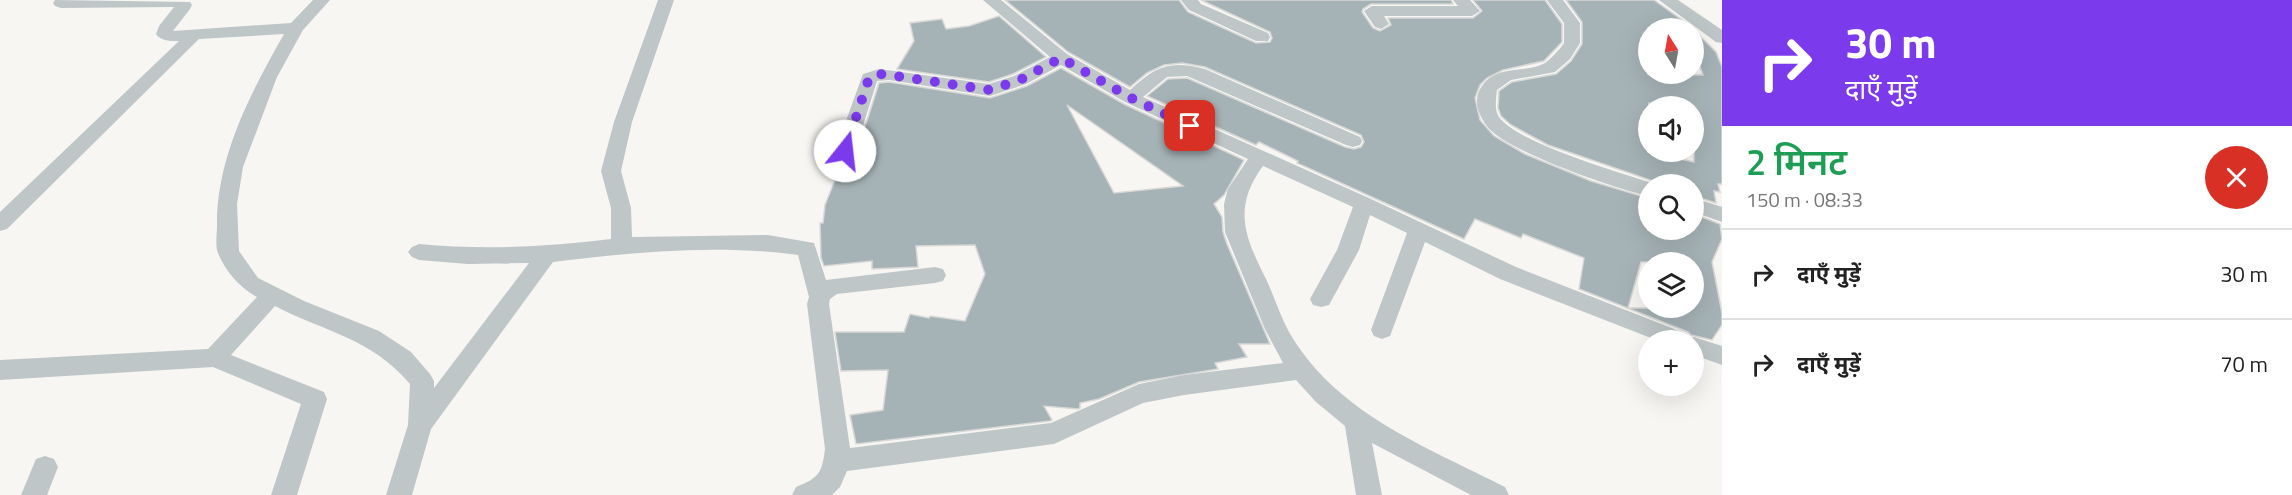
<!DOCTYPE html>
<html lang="hi">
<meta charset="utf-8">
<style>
:root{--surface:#fff;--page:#f6f6f6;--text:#222;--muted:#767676;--line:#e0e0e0}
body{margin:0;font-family:"Titillium Web","Noto Sans Devanagari",sans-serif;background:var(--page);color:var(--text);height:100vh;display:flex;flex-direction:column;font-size:22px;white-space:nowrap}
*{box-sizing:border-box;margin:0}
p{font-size:20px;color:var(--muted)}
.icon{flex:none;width:33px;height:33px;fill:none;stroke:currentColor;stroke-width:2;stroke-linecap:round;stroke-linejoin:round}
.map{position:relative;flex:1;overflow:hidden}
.sheet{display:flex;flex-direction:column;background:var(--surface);width:570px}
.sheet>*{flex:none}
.banner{background:#7c3aed;color:#fff;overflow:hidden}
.needle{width:39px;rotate:349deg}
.controls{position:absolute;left:1638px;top:18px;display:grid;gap:12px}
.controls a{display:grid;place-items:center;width:66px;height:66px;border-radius:50%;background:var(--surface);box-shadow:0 6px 24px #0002;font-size:30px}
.pin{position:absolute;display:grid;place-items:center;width:51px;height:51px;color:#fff;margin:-26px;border-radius:12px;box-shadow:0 3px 9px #0006}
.me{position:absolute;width:66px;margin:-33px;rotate:16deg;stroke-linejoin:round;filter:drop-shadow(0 0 4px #0008)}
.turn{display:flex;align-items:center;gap:21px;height:126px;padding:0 24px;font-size:27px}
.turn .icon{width:78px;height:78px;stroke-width:2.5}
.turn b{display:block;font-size:42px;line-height:51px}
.round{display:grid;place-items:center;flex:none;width:63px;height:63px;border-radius:32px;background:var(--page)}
.summary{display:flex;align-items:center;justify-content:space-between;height:102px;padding:0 24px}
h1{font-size:36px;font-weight:600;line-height:45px;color:#1e9e55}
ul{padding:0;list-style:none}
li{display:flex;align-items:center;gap:18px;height:90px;padding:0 24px;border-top:2px solid var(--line)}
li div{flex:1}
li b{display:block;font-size:22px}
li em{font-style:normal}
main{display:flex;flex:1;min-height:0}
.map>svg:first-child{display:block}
</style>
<main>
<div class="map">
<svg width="1722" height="495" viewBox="0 0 1722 495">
<rect width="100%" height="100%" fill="#f7f6f3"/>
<g fill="#a6b3b6" stroke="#d8d8d6" stroke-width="1.5" fill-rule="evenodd">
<path d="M 1005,0 L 1179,0 L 1188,12 L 1256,43 L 1270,42 L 1272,38 L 1270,32 L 1201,0 L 1451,0 L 1453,4 L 1371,4 L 1363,9 L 1362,12 L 1373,28 L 1380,31 L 1391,25 L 1388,18 L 1473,18 L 1482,11 L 1473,0 L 1545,0 L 1562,24 L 1562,42 L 1544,61 L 1503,70 L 1487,78 L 1480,85 L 1475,98 L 1480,120 L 1494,136 L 1525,154 L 1591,181 L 1648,198 L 1648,230 L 1694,230 L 1694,214 L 1720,224 L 1722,239 L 1712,262 L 1722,313 L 1722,325 L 1712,340 L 1691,335 L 1688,332 L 1579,289 L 1584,258 L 1523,234 L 1521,238 L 1475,219 L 1464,239 L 1297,163 L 1298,161 L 1259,142 L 1256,145 L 1147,96 L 1168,79 L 1187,78 L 1345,147 L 1354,149 L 1361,147 L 1364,142 L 1361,135 L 1205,67 L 1182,63 L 1164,65 L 1147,73 L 1130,87 L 1068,52 ZM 1641,262 L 1694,262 L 1694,308 L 1628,308 Z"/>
<path d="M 1566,0 L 1654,0 L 1693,28 L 1648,28 L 1648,74 L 1703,75 L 1694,50 L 1694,30 L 1716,52 L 1722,67 L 1722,184 L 1718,184 L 1720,192 L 1714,191 L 1716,203 L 1694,196 L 1694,184 L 1657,184 L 1656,182 L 1548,145 L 1511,125 L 1501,116 L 1498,108 L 1499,91 L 1512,82 L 1556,74 L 1571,61 L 1582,44 L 1582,22 ZM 1649,103 L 1666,106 L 1694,106 L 1694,162 L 1648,152 L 1646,138 Z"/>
<path d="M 999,16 L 1046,57 L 1013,74 L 989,82 L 897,69 L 914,41 L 910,23 L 942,19 L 946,29 L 969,26 Z"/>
<path d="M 1061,68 L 1124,104 L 1244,160 L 1224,195 L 1214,204 L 1222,217 L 1223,232 L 1227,244 L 1270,344 L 1239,344 L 1247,357 L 1215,363 L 1218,369 L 1139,382 L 1099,399 L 1080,403 L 1080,408 L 1078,409 L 1044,406 L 1052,420 L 1050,421 L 856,444 L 850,415 L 883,410 L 888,370 L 841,371 L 835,332 L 904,332 L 910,314 L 929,318 L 930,316 L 965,321 L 985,274 L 975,245 L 916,246 L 918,267 L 872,269 L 872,261 L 824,266 L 821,258 L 820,223 L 823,223 L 825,205 L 835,180 L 846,159 L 853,157 L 857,152 L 879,83 L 889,82 L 990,98 L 1027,86 ZM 1067,105 L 1183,186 L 1114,193 Z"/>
</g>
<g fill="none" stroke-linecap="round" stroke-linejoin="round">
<g fill="#bfc6c8" fill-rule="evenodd">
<path d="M 55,0 L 190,2 L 192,5 L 190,9 L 173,31 L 291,23 L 313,0 L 330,0 L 303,30 L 277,77 L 243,167 L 237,204 L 239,251 L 258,278 L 304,301 L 379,331 L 411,352 L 430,374 L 434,381 L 434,388 L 529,263 L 468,264 L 419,260 L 412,257 L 408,252 L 412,247 L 419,244 C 485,250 546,247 611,239 L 611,208 L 601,171 L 614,122 L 658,0 L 674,0 L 632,122 L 621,171 L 631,208 L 632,237 L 768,235 L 814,243 L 826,280 L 935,267 L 943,269 L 946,275 L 943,281 L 935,283 L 837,294 L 830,299 L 829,304 L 850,448 L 1051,423 L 1139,384 L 1184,375 L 1283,363 L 1265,329 L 1225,232 L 1224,204 L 1228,189 L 1248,159 L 1125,102 L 1061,65 L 1026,84 L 990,96 L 889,80 L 877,81 L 855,151 L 852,155 L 845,157 L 838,155 L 835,151 L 863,74 L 879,69 L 989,84 L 1014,76 L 1050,57 L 983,0 L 1001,0 L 1067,54 L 1130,90 C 1156,66 1170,60 1205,69 L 1360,137 L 1362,141 L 1360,145 L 1353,147 L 1346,145 L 1187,76 L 1167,77 L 1143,97 L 1371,199 L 1516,267 L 1687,334 L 1690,338 L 1694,337 L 1722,346 L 1722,365 L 1694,355 L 1694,340 L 1656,340 L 1500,279 L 1425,242 L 1390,336 L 1382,339 L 1374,336 L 1371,330 L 1407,233 L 1370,215 L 1359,250 L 1329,305 L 1321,307 L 1313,305 L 1310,299 L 1337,250 L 1353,207 L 1263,166 C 1232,208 1245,237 1266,279 C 1275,298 1281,319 1292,337 C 1340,415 1427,447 1505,487 L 1509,495 L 1471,495 L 1372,443 L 1382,495 L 1356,495 L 1345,426 L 1316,402 L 1296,380 L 1184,395 L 1143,403 L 1054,444 L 847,471 L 840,487 L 832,495 L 792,495 L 796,487 C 819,478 822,473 825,449 L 807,304 L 809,297 L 798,255 C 717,244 634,252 553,262 L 431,429 L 412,495 L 386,495 L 408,425 L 410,384 C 371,338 325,332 275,306 L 231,355 L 324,392 L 327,399 L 297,495 L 271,495 L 301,404 L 213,367 L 0,380 L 0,360 L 208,349 L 257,297 C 241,289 225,271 218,253 C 215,246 217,234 217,226 C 216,158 251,92 284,34 L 199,39 L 7,229 L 0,231 L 0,212 L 179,41 C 171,41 160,41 156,34 L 159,26 L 174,7 L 61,8 L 55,6 L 53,3 Z"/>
<path d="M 1181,0 L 1198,0 L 1201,4 L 1268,33 L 1270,37 L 1268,41 L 1256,41 L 1189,10 Z"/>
<path d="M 1453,0 L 1470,0 L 1480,11 L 1472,16 L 1384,16 L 1389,24 L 1381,29 L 1375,27 L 1364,11 L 1372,6 L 1458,6 Z"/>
<path d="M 1547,0 L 1563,0 L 1580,23 L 1580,43 L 1570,59 L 1555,72 L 1511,80 L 1497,90 C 1496,99 1494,110 1499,117 C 1517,143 1622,173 1655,184 L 1648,184 L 1648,196 C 1613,188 1523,156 1495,134 C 1482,124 1470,102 1482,86 C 1497,64 1525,74 1545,63 C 1552,58 1559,50 1564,43 L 1564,23 Z"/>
<path d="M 1659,0 L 1678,0 L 1722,30 L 1722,43 L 1716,42 Z"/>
<path d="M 1694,198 L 1722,207 L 1722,222 L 1694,212 Z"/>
<path d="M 45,456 L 54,459 L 58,467 L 47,495 L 21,495 L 36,459 Z"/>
</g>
</g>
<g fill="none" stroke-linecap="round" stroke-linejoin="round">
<path stroke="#7c3aed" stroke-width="10" stroke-dasharray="0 18" d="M 845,151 L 869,78 L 879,74 L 889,75 L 990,90 L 1020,80 L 1061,58 L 1131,98 L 1190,126"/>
</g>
</svg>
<div class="controls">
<a><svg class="needle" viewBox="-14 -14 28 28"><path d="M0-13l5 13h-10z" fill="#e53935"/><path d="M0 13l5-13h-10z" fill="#767676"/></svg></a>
<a><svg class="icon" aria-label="sound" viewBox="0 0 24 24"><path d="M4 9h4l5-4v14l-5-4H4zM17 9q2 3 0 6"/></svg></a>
<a><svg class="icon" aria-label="search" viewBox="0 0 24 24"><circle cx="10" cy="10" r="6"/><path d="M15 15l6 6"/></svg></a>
<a><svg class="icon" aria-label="layers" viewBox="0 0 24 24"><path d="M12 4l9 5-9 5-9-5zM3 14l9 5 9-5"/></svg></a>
<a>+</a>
</div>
<div class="pin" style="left:1190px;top:126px;background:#d93025"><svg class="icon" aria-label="arrive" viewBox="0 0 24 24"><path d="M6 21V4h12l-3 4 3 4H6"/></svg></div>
<svg class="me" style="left:845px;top:151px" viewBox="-20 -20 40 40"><circle r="19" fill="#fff"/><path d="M0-13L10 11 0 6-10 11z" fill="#7c3aed"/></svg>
</div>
<section class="sheet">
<div class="banner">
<div class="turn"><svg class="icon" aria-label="right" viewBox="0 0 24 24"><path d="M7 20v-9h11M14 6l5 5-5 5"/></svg><div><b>30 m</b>दाएँ मुड़ें</div></div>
</div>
<div class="summary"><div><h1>2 मिनट</h1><p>150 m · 08:33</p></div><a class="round" style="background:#d93025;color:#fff"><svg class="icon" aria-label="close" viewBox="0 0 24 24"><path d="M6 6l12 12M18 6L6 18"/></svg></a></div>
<ul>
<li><svg class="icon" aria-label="right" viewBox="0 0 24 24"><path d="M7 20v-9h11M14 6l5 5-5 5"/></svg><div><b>दाएँ मुड़ें</b></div><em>30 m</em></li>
<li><svg class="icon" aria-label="right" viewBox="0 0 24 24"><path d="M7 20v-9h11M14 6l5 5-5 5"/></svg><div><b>दाएँ मुड़ें</b></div><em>70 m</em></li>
</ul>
</section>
</main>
